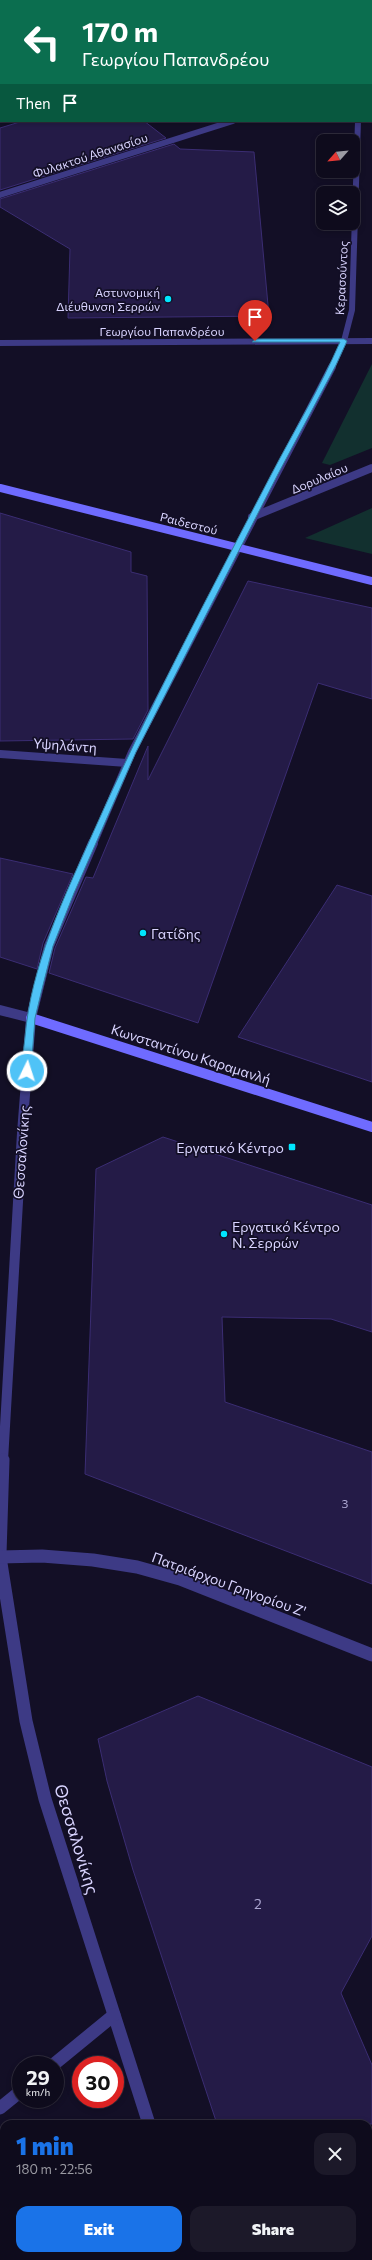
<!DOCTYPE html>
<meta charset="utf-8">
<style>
:root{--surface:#0e0b1c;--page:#1c1929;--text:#f1f3f6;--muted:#9b9ba3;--line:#2e2b3b;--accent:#1a73e8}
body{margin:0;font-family:Commissioner,sans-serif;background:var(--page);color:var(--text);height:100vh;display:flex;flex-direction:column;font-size:15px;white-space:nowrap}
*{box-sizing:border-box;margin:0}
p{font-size:13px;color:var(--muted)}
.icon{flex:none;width:22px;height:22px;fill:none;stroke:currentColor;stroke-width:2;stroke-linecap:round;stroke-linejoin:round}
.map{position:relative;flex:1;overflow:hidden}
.sheet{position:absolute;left:0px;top:2120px;width:372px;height:140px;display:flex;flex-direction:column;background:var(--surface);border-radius:12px 12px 0 0;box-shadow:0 2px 6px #0003,0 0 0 1px var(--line)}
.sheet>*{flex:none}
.top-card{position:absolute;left:0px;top:0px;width:372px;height:122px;box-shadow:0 2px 6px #0003,0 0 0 1px var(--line);background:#0b6e4f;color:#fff;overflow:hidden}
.needle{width:26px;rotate:243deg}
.tools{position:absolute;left:316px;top:134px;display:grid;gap:8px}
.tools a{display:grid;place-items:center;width:44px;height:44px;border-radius:8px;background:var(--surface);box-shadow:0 2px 6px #0003,0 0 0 1px var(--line);font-size:20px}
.speed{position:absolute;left:12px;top:2056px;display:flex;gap:8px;font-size:20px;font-weight:700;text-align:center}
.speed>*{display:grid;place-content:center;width:52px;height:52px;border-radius:50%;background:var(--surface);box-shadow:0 2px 6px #0003,0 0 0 1px var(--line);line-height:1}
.speed small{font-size:10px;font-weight:400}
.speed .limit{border:6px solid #d22;background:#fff;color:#111}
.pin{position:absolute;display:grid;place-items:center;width:34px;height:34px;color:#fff;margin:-41px -17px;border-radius:50% 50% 50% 0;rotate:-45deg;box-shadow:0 0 4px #0007}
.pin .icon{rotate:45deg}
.me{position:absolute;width:44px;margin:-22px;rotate:4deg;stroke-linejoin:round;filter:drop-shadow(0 0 3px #0008)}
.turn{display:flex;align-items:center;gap:14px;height:84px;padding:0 16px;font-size:18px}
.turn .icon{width:52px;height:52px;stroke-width:2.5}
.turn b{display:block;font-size:28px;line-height:34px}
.then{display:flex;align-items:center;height:38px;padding:0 16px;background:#0003;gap:8px;font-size:15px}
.round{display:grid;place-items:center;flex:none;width:42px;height:42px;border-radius:12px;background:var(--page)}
.head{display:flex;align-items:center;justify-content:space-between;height:68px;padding:0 16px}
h1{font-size:24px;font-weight:800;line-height:30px;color:var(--accent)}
.primary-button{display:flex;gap:8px;margin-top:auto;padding:8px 16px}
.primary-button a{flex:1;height:46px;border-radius:12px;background:var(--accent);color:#fff;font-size:16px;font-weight:800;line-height:46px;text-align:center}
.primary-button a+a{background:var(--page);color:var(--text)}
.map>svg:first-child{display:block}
</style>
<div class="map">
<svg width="372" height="2260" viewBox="0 0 372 2260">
<rect width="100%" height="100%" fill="#130f26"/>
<g fill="#12302f">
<path d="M 372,364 L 372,448 L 330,465 L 322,463 Z"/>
<path d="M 372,508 L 372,554 L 305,538 Z"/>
</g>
<g fill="#241b47" stroke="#3b2d73">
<path d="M 23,121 L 144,121 L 166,138 L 0,190 L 0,128 Z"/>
<path d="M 174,144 L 180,149 L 254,152 L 269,316 L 68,318 L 70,249 L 0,207 L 0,199 Z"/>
<path d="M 0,513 L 131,552 L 131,572 L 147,576 L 148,710 L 133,739 L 0,741 Z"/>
<path d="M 248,581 L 372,608 L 372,699 L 318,683 L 198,1023 L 49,973 L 55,948 L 86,877 L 93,878 L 148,746 L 148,780 Z"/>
<path d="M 0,858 L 73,874 L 43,943 L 37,969 L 0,957 Z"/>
<path d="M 337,885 L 372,896 L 372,1082 L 238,1037 Z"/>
<path d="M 163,1137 L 372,1205 L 372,1332 L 331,1319 L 222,1317 L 225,1402 L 372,1452 L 372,1584 L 85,1474 L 96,1169 Z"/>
<path d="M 198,1696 L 372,1767 L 372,1936 L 341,1993 L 372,2065 L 372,2124 L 217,2124 L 133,1870 L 107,1781 L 98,1739 Z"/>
</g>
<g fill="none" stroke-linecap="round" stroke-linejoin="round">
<g stroke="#3d3a85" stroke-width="6">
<path d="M 0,195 L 233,121"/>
<path d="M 0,343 L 372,341"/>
<path d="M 332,368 L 344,341 L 352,310 L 358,121"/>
</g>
<g stroke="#3d3a85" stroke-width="8">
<path d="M 252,517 L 372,468"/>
<path d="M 0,754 L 127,763"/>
<path d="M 93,844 L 132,752 L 332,367"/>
</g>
<g stroke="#3d3a85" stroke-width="10">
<path d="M 0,1010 L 31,1018"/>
<path d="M 3,1461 L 22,1133 L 31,1018 L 49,946 L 93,843"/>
</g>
<g stroke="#3d3a85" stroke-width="13">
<path d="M 0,1554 L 3,1460"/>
<path d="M 0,1557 L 26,1721 L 45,1799 L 149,2124"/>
<path d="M 0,1557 L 42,1556 L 93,1560 L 137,1567 L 180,1579 L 372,1655"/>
<path d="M 53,2065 L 114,2015"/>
<path d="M 0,2108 L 21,2091"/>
<path d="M 192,2256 L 193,2260"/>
</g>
<path stroke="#6f6bff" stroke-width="8" d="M 0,488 L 372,581"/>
<path stroke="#6f6bff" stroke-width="10" d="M 31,1018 L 372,1127"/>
</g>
<path fill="#4fc3f7" stroke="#337fa1" d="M 255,339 L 344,339 L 347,341 L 336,365 L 278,474 L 136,752 L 74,893 L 53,946 L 42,989 L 35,1018 L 31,1071 L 27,1074 L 24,1073 C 21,1063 24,1048 25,1037 C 31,966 63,900 92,835 C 146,713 209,594 271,475 C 294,431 320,388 340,342 L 252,342 Z"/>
<g fill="#00e5ff" stroke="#130f26" stroke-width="1.5">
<circle cx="168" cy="299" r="4"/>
<circle cx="143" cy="933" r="4"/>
<rect x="288" y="1143" width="8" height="8" rx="2"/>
<circle cx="224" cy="1234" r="4"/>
</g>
<g text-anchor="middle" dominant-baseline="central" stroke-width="3.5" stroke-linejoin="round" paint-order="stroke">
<g font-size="12" fill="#d9d4ff" stroke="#130f26">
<text transform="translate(90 155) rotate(-18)">Φυλακτού Αθανασίου</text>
<text transform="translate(341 278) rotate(-87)">Κερασούντος</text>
<text x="162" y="331">Γεωργίου Παπανδρέου</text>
<text transform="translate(319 478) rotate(-23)">Δορυλαίου</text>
<text transform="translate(189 523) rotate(14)">Ραιδεστού</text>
</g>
<g font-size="12" fill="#d9d4ff" stroke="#130f26" text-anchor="end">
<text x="160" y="292">Αστυνομική<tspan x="160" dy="14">Διέυθυνση Σερρών</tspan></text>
</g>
<g font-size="12" fill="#aca6d1">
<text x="345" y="1503">3</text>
</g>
<g font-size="14" fill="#d9d4ff" stroke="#130f26">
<text transform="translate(65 745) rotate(4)">Υψηλάντη</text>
<text transform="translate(191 1054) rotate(18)">Κωνσταντίνου Καραμανλή</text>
<text transform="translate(21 1152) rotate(-86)">Θεσσαλονίκης</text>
<text transform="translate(229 1584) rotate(20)">Πατριάρχου Γρηγορίου Ζ'</text>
</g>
<g font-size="14" fill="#d9d4ff" stroke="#130f26" text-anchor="start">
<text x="151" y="933">Γατίδης</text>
<text x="284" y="1147" text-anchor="end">Εργατικό Κέντρο</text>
<text x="232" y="1226">Εργατικό Κέντρο<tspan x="232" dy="16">Ν. Σερρών</tspan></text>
</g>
<g font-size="14" fill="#aca6d1">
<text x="258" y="1903">2</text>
</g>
<g font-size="17" fill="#d9d4ff" stroke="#130f26">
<text transform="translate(77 1839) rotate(73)">Θεσσαλονίκης</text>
</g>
</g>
</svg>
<div class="tools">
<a><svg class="needle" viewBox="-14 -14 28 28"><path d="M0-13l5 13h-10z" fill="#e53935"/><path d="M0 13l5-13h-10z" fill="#9b9ba3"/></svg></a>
<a><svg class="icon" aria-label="layers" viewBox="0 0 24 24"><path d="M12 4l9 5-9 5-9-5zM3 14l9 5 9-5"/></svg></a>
</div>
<div class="speed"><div>29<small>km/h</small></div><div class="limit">30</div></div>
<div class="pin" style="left:255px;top:341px;background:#d93025"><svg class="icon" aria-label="arrive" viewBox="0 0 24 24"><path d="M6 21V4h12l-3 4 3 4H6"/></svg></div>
<svg class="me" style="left:27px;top:1071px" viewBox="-20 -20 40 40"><circle r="17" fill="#4fc3f7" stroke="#fff" stroke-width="3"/><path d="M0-11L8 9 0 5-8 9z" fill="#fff"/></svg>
<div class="top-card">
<div class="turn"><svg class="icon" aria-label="left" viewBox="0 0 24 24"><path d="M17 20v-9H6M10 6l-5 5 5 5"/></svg><div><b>170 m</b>Γεωργίου Παπανδρέου</div></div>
<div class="then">Then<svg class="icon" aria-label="arrive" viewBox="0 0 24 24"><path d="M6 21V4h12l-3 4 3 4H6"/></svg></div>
</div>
<section class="sheet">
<div class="head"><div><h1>1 min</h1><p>180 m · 22:56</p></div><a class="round"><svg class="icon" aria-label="close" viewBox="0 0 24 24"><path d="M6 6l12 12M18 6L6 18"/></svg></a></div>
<div class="primary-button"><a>Exit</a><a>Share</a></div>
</section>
</div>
